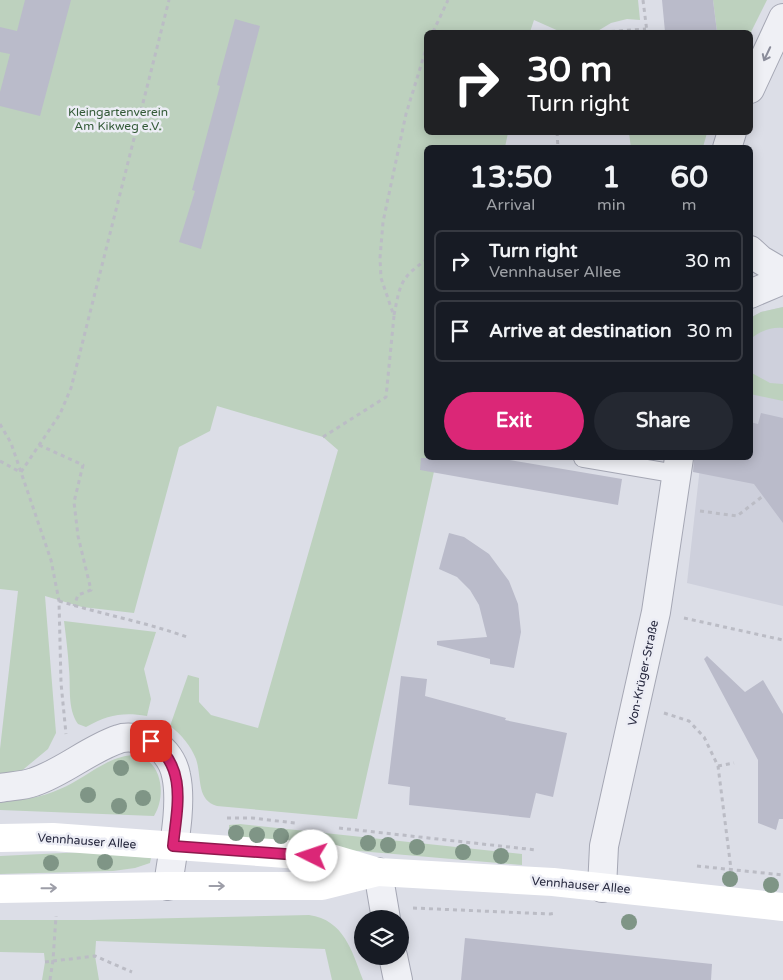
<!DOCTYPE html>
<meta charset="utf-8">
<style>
:root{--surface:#171b24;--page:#242831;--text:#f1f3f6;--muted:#9ea1a6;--line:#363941;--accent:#db2777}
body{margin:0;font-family:"Varela Round",sans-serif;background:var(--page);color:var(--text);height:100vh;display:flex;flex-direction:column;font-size:19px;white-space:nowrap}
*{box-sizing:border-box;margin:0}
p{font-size:16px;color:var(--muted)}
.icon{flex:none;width:28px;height:28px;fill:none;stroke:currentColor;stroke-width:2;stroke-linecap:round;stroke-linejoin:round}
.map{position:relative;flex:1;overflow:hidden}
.side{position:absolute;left:424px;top:145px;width:329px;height:315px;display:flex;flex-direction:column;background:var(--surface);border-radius:8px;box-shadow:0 2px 12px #0003}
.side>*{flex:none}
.hud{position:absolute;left:424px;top:30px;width:329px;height:105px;border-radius:8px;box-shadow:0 2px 12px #0003;background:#202124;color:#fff;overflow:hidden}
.controls{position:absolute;left:354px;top:910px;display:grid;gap:10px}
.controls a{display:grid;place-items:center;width:55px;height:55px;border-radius:50%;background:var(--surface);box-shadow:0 2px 12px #0003;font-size:25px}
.pin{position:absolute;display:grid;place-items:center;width:42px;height:42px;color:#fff;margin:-21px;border-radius:10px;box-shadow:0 2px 8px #0006}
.me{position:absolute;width:55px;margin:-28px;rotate:274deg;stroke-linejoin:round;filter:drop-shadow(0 0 4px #0008)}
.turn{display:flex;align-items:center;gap:18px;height:105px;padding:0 20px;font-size:22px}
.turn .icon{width:65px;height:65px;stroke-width:2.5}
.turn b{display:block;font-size:35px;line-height:42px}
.eta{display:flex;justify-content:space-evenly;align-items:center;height:85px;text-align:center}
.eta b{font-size:30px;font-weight:700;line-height:35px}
.action{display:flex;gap:10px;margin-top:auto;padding:10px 20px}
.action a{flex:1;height:58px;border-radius:30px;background:var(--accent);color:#fff;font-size:20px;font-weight:700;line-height:58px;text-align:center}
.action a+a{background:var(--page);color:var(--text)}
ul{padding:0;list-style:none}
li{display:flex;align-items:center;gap:15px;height:62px;margin:0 10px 8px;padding:0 10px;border:2px solid var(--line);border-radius:8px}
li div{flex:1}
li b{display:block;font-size:19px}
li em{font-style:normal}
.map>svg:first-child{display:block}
</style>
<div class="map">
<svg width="783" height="980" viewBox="0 0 783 980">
<rect width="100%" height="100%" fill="#dcdee7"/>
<path fill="#ced0dc" d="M 783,307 L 783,606 L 687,583 L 701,458 L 750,458 L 750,318 L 761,312 Z"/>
<g fill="#bdd1be">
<path d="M 0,0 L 638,0 L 640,20 L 627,19 L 611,23 L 596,32 L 561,32 L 534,20 L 530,32 L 426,32 L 426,132 L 508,133 L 505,147 L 426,148 L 426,458 L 437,458 L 357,819 L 217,806 C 196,800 202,777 196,759 C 191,746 181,734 170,726 L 188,675 L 199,678 L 199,702 L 211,715 L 258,728 L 338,450 L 323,437 L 217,406 L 210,431 L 179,447 L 134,613 L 82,607 L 45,596 L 56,733 L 48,749 L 19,773 L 0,779 L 0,749 L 18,591 L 0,589 Z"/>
<path d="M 713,0 L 767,0 L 750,34 L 717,32 Z"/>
<path d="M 629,133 L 707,132 L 707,133 L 703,147 L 631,148 Z"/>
<path d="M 783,307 L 783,328 C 770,327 761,331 750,339 L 750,318 L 761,312 Z"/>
<path d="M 750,372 L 770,383 L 783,384 L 783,401 L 750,394 Z"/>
<path d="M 64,621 L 156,632 L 144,669 L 151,699 L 147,716 C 122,712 108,715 86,727 L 78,724 C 67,708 71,687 69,669 C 68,653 66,637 64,621 Z"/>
<path d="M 133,755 C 162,758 167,795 154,816 L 0,810 L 0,800 C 21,800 41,798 60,789 C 85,779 105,757 133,755 Z"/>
<path d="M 240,824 L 522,854 L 522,865 L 230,840 L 229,825 Z"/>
<path d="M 85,852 L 151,858 L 150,863 L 135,868 L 113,871 L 0,874 L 0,856 Z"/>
<path d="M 309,915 C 344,920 352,951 363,980 L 332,980 L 325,949 L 96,941 L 95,956 L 99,980 L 42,980 L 45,962 L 44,953 L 0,952 L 0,920 L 90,920 Z"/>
</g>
<g fill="#babbca">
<path d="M 25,0 L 71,0 L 40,116 L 0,106 L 0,92 L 10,54 L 0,52 L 0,27 L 17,31 Z"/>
<path d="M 662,0 L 713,0 L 717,32 L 665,32 Z"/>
<path d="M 235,19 L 260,26 L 201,249 L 179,242 L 195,191 L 192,190 L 220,86 L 217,85 Z"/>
<path d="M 761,413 L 783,418 L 783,523 L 754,484 L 693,472 L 694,458 L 750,458 L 750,422 L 758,424 Z"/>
<path d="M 421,458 L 497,458 L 622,479 L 618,505 L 420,470 Z"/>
<path d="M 449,533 L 464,537 L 489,554 L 509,581 L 518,604 L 521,632 L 514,668 L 490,664 L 490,659 L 437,645 L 437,641 L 487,637 L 479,605 L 470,590 L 457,577 L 439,569 Z"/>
<path d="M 707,656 L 745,692 L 763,680 L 783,714 L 783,819 L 779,819 L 776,830 L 758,823 L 758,760 L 704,659 Z"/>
<path d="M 401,676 L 427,679 L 425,696 L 506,718 L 505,720 L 567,733 L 553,797 L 536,793 L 530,818 L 409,805 L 410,787 L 388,784 Z"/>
<path d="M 465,938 L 712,964 L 711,980 L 461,980 Z"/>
</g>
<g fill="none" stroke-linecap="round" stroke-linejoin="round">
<g stroke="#a5a7b4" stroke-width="20">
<path id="lane" d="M 583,458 L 677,474"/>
</g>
<g stroke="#a5a7b4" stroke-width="30">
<g id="street">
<path d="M 750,89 L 783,18"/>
<path d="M 727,148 L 732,132"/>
<path d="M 750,250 L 761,260 L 783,273"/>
<path d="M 750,294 L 783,280"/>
<path d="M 0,788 C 11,786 23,786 34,782 C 64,772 89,749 119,739 C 127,736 137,738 145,740 C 161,743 173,760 176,775 C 183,806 172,854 168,886"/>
<path d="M 378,872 L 386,919"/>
<path d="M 602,888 L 604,846 L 656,612 L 679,458"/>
<path d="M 393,956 L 398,980"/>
</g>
</g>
<g stroke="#bbbcc5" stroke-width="3" stroke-dasharray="4 4" stroke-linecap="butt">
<path d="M 643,0 L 647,32"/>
<path d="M 433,32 L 448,0"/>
<path d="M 603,32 L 646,29"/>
<path d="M 557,132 L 558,148"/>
<path d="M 394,315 C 400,285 400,278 426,260"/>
<path d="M 0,424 L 11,443 L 51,560 L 59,601 L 61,683 L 66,734"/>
<path d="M 323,437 L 386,397 L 394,316 L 381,278 L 380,258 L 383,222 L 406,114 L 426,49"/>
<path d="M 39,445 L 83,465 L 74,502 L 78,536 L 91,590 L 78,595 L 74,606"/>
<path d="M 0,461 L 20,472"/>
<path d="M 21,472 L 60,414 L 71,388 L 169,0"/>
<path d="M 700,511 L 737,516 L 763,496"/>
<path d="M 59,601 C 101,614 145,622 187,637"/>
<path d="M 684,618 L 783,640"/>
<path d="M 664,713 L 689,721 L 704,737 L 718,766 L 731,869"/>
<path d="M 718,766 L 734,763"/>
<path d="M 227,818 L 252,818 L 295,823"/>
<path d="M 339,828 L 536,850"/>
<path d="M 697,866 L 783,875"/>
<path d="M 413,908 L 550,914 L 556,913"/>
<path d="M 45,962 L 95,956 L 132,972"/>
<path d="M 50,980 L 53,960 L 56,916"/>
</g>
<use href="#lane" stroke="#eff0f5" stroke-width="18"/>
<use href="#street" stroke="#eff0f5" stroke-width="28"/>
<g stroke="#fff" stroke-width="28">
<path d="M 0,838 L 53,837 L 327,857 L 378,872 L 553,882 L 783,907"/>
<path d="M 0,889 L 168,886 L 322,886 L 378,872"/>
</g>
</g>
<g fill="#7f9586">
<circle cx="121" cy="768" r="8"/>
<circle cx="88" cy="795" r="8"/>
<circle cx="143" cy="798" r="8"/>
<circle cx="119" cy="806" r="8"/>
<circle cx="236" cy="833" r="8"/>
<circle cx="257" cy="835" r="8"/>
<circle cx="281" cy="836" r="8"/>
<circle cx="321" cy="840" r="8"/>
<circle cx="368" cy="843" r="8"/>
<circle cx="388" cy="845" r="8"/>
<circle cx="417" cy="847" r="8"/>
<circle cx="463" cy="852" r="8"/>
<circle cx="501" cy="856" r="8"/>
<circle cx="105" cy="862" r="8"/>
<circle cx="51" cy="863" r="8"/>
<circle cx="730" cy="879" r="8"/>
<circle cx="771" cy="885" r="8"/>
<circle cx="629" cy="922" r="8"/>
</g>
<defs><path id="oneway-shaft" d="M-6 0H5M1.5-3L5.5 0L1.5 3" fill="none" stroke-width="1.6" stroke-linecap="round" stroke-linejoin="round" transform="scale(1.25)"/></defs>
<use stroke="#8a8c9a" href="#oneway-shaft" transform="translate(767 54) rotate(115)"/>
<g stroke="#9d9ea8">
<use href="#oneway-shaft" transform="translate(217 886)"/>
<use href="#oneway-shaft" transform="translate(49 888) rotate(-1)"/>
</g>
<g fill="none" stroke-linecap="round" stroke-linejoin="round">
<g stroke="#8e194d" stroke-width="12">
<path id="route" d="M 151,741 C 188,767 177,807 173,846 L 312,856"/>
</g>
<use href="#route" stroke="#db2777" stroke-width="9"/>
</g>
<g text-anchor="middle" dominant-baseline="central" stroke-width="5" stroke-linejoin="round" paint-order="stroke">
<g font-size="12" fill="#335a37" stroke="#ecedf5">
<text x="118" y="112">Kleingartenverein<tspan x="118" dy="14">Am Kikweg e.V.</tspan></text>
</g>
<g font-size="12" fill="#26283e" stroke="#ecedf5">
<text transform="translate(643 673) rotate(-78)">Von-Krüger-Straße</text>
<text transform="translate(87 841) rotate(4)">Vennhauser Allee</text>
<text transform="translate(581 885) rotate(5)">Vennhauser Allee</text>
</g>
</g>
</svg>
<div class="controls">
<a><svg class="icon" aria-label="layers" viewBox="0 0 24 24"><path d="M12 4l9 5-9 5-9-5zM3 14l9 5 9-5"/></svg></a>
</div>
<div class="pin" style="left:151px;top:741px;background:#d93025"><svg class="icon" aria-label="arrive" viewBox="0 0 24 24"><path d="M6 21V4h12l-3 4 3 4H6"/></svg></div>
<svg class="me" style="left:312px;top:856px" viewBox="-20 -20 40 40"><circle r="19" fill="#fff"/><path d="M0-13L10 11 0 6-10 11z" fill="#db2777"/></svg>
<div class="hud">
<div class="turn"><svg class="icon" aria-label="right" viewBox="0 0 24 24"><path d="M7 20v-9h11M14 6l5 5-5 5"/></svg><div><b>30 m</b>Turn right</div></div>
</div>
<section class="side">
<div class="eta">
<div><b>13:50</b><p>Arrival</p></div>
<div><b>1</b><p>min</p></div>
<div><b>60</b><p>m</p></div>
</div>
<ul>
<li><svg class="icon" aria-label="right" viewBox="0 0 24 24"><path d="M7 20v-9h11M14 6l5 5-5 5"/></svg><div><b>Turn right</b><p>Vennhauser Allee</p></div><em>30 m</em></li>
<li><svg class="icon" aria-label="arrive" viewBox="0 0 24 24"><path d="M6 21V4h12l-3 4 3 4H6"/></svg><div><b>Arrive at destination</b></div><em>30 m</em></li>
</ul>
<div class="action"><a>Exit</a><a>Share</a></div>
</section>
</div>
